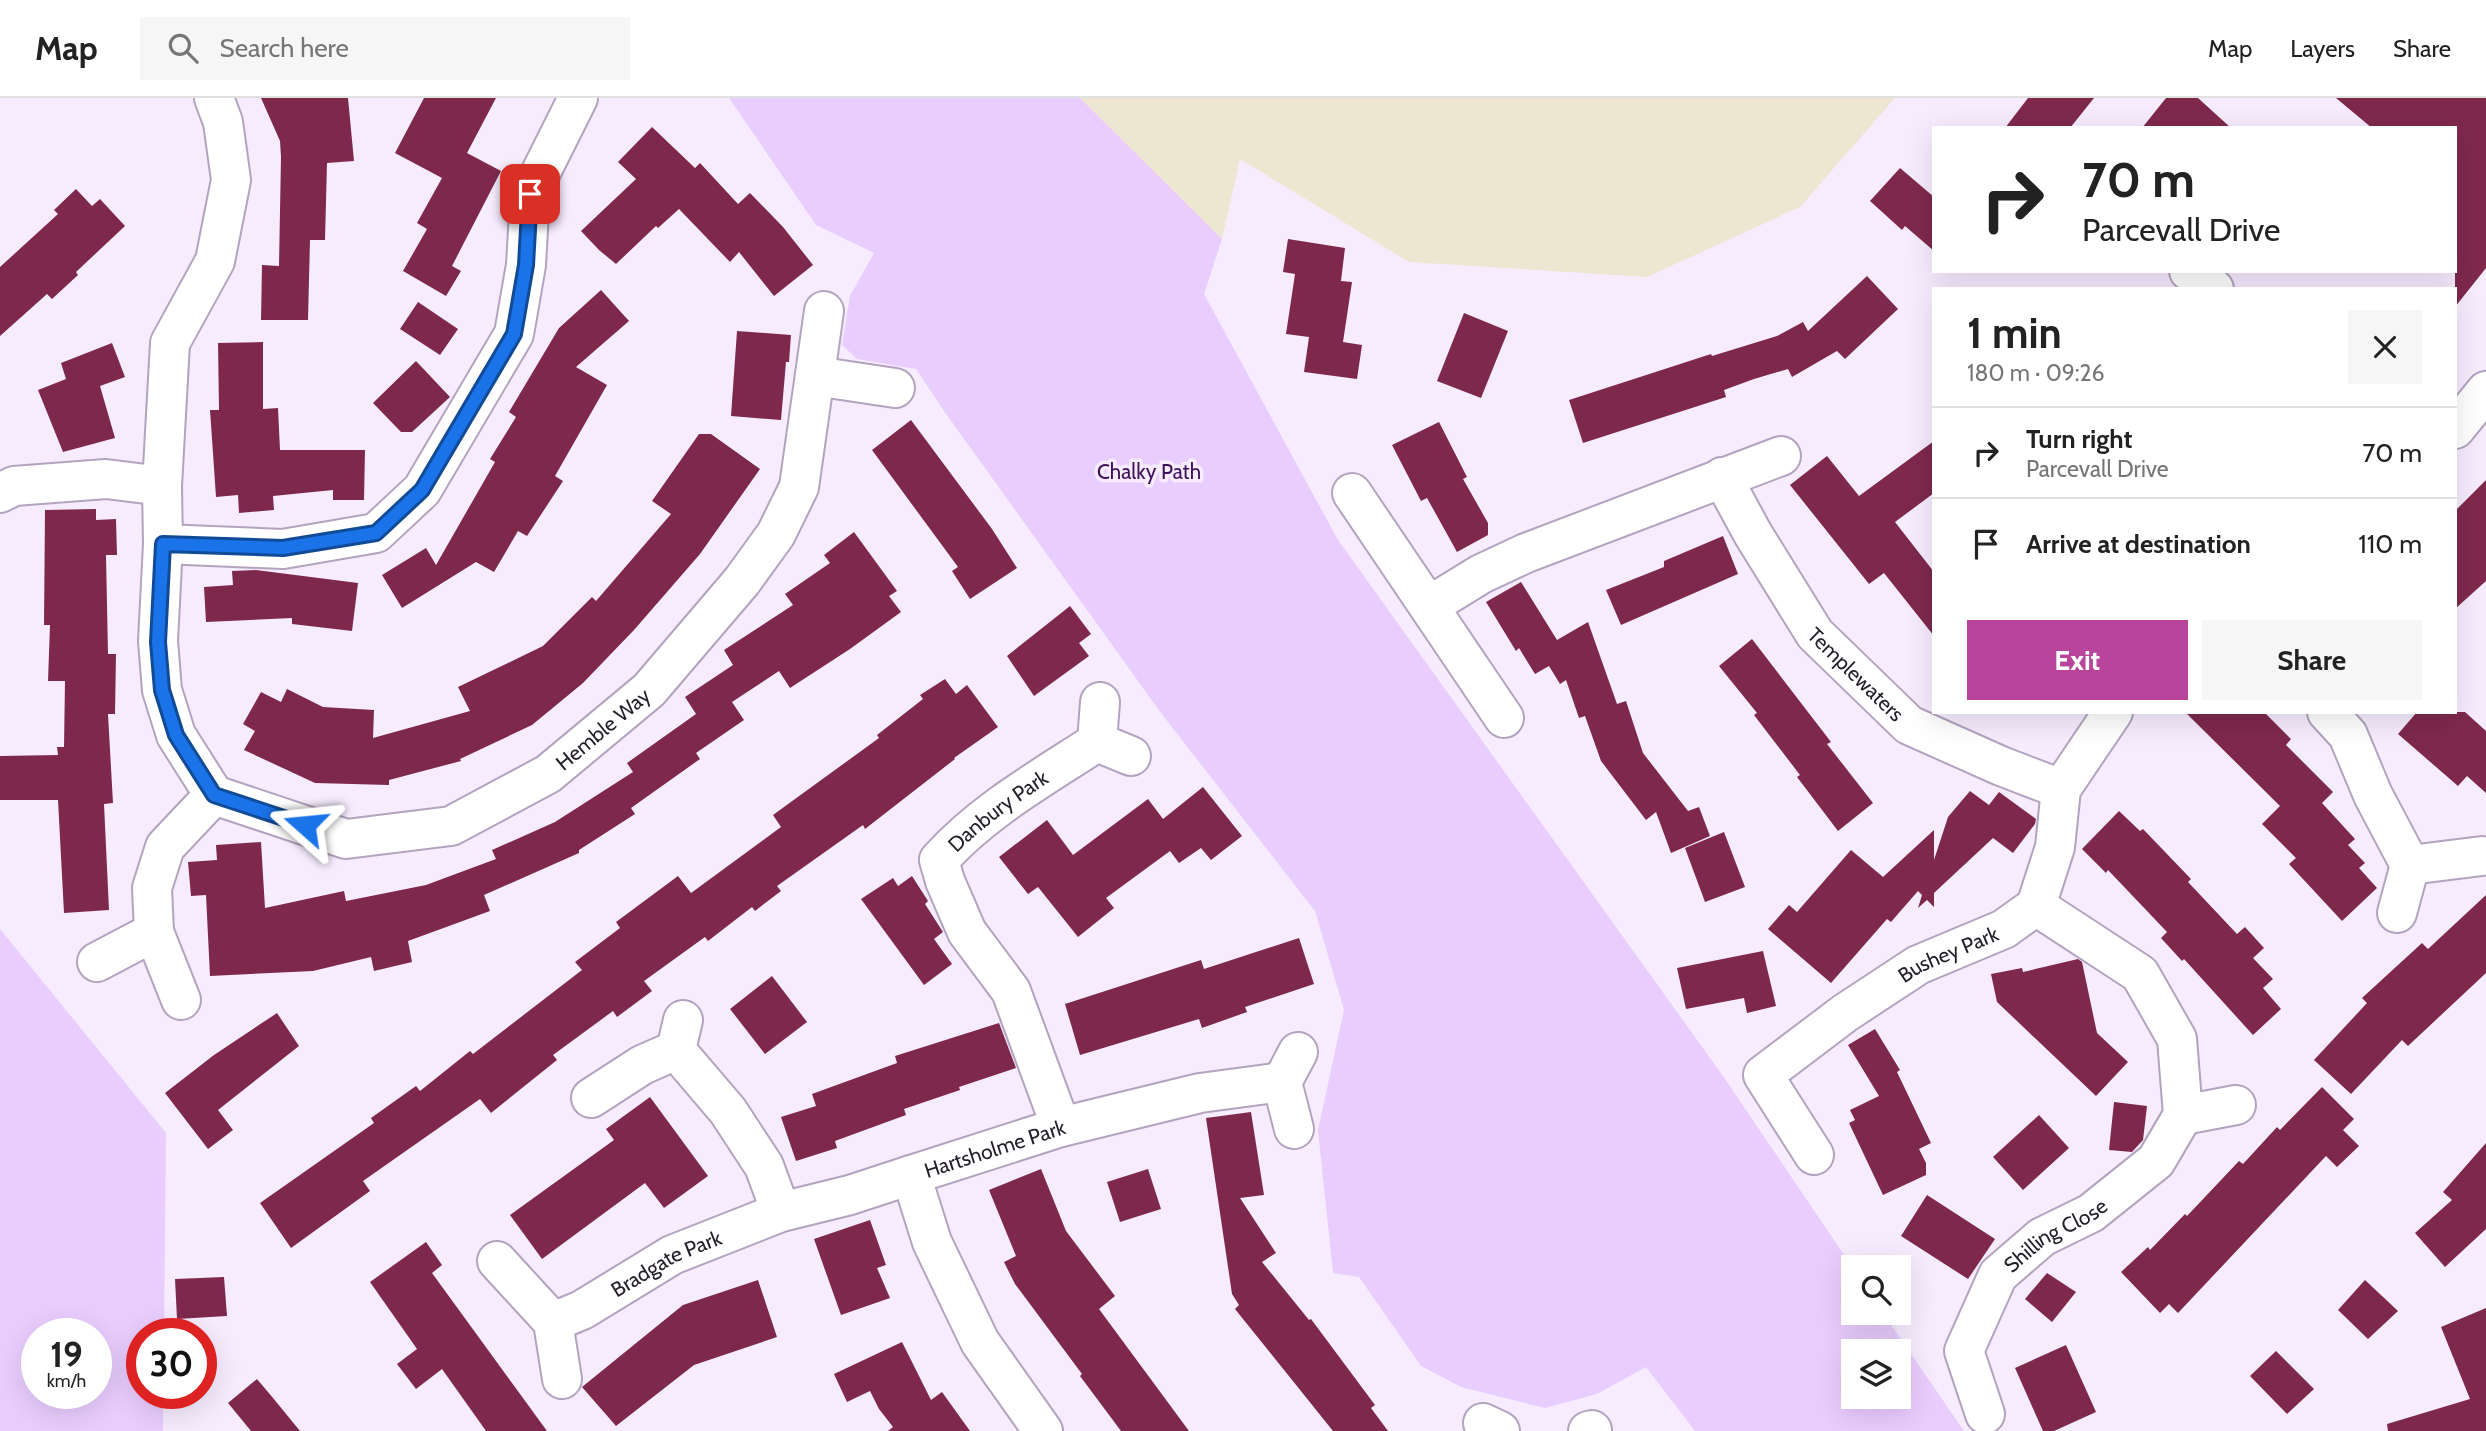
<!DOCTYPE html>
<meta charset="utf-8">
<style>
:root{--surface:#fff;--page:#f6f6f6;--text:#222;--muted:#767676;--line:#e0e0e0;--accent:#b8449c}
body{margin:0;font-family:Cabin,sans-serif;background:var(--page);color:var(--text);height:100vh;display:flex;flex-direction:column;font-size:26px;white-space:nowrap}
*{box-sizing:border-box;margin:0}
p{font-size:23px;color:var(--muted)}
.icon{flex:none;width:38px;height:38px;fill:none;stroke:currentColor;stroke-width:2;stroke-linecap:round;stroke-linejoin:round}
.map{position:relative;flex:1;overflow:hidden}
.side{position:absolute;left:1932px;top:189px;width:525px;height:427px;display:flex;flex-direction:column;background:var(--surface);border-radius:0px;box-shadow:0 7px 28px #0002}
.side>*{flex:none}
.banner{position:absolute;left:1932px;top:28px;width:525px;height:147px;border-radius:0px;box-shadow:0 7px 28px #0002;background:#fff;color:var(--text);overflow:hidden}
.controls{position:absolute;left:1841px;top:1157px;display:grid;gap:14px}
.controls a{display:grid;place-items:center;width:70px;height:70px;border-radius:0px;background:var(--surface);box-shadow:0 7px 28px #0002;font-size:35px}
.speed{position:absolute;left:21px;top:1220px;display:flex;gap:14px;font-size:35px;font-weight:700;text-align:center}
.speed>*{display:grid;place-content:center;width:91px;height:91px;border-radius:50%;background:var(--surface);box-shadow:0 7px 28px #0002;line-height:1}
.speed small{font-size:18px;font-weight:400}
.speed .limit{border:10px solid #d22;background:#fff;color:#111}
.pin{position:absolute;display:grid;place-items:center;width:60px;height:60px;color:#fff;margin:-30px;border-radius:14px;box-shadow:0 4px 10px #0006}
.me{position:absolute;width:77px;margin:-38px;rotate:288deg;stroke-linejoin:round;filter:drop-shadow(0 0 5px #0008)}
.turn{display:flex;align-items:center;gap:24px;height:147px;padding:0 35px;font-size:32px}
.turn .icon{width:91px;height:91px;stroke-width:2.5}
.turn b{display:block;font-size:49px;line-height:60px}
.round{display:grid;place-items:center;flex:none;width:74px;height:74px;border-radius:0px;background:var(--page)}
.head{display:flex;align-items:center;justify-content:space-between;height:119px;padding:0 35px}
h1{font-size:42px;font-weight:700;line-height:52px}
.button{display:flex;gap:14px;margin-top:auto;padding:14px 35px}
.button a{flex:1;height:80px;border-radius:0px;background:var(--accent);color:#fff;font-size:28px;font-weight:700;line-height:80px;text-align:center}
.button a+a{background:var(--page);color:var(--text)}
ul{padding:0;list-style:none}
li{display:flex;align-items:center;gap:21px;height:91px;padding:0 35px;border-top:2px solid var(--line)}
li div{flex:1}
li b{display:block;font-size:26px}
li em{font-style:normal}
header{display:flex;align-items:center;gap:42px;box-sizing:border-box;height:98px;padding:0 35px;background:var(--surface);border-bottom:2px solid var(--line)}
header strong{font-size:33px}
nav{display:flex;gap:38px;margin-inline-start:auto;font-size:24px}
.search{width:490px;height:63px;background:var(--page);display:flex;align-items:center;gap:18px;box-sizing:border-box;padding:0 24px;border-radius:0px;color:var(--muted);font-size:26px}
.map>svg:first-child{display:block}
</style>
<header>
<strong>Map</strong>
<div class="search"><svg class="icon" aria-label="search" viewBox="0 0 24 24"><circle cx="10" cy="10" r="6"/><path d="M15 15l6 6"/></svg>Search here</div>
<nav><a>Map</a><a>Layers</a><a>Share</a></nav>
</header>
<div class="map">
<svg width="2486" height="1333" viewBox="0 0 2486 1333">
<rect width="100%" height="100%" fill="#f6ecfe"/>
<path fill="#efe6d1" d="M 1080,0 L 1895,0 L 1800,109 L 1647,179 L 1409,164 L 1240,61 L 1222,141 Z"/>
<g fill="#e9cdff" fill-rule="evenodd">
<path d="M 729,0 L 1080,0 L 1222,141 L 1204,196 L 1338,442 L 1723,978 L 1853,1170 L 1853,1214 L 1883,1215 L 1964,1333 L 1695,1333 L 1646,1269 L 1597,1296 L 1545,1310 L 1461,1289 L 1421,1268 L 1359,1179 L 1333,1175 L 1318,1032 L 1344,912 L 1315,813 L 1161,615 L 944,313 L 916,271 L 857,261 L 842,247 L 850,198 L 874,155 L 816,127 ZM 1853,1253 L 1899,1253 L 1899,1298 L 1853,1298 Z"/>
<path d="M 0,831 L 166,1035 L 164,1235 L 142,1236 L 142,1295 L 163,1295 L 163,1333 L 0,1333 ZM 37,1236 L 96,1236 L 96,1295 L 37,1295 Z"/>
</g>
<g fill="#7e294c">
<path d="M 261,0 L 348,0 L 354,63 L 327,65 L 325,142 L 310,142 L 308,222 L 261,222 L 262,167 L 279,168 L 281,59 L 280,43 Z"/>
<path d="M 424,0 L 496,0 L 467,55 L 501,73 L 452,168 L 461,173 L 446,198 L 403,173 L 427,131 L 417,125 L 442,80 L 395,55 Z"/>
<path d="M 2028,0 L 2094,0 L 2070,30 L 2005,30 Z"/>
<path d="M 2166,0 L 2198,0 L 2231,30 L 2142,30 Z"/>
<path d="M 2336,0 L 2486,0 L 2486,170 L 2455,209 L 2455,30 L 2372,30 Z"/>
<path d="M 652,29 L 695,70 L 700,65 L 738,106 L 750,95 L 783,129 L 813,167 L 774,198 L 739,154 L 730,164 L 679,111 L 658,130 L 656,128 L 616,166 L 599,152 L 581,133 L 636,81 L 618,64 Z"/>
<path d="M 1900,70 L 1934,99 L 1934,153 L 1905,128 L 1902,132 L 1870,103 Z"/>
<path d="M 76,91 L 92,108 L 100,101 L 125,128 L 76,174 L 78,177 L 52,201 L 47,196 L 0,238 L 0,169 L 58,116 L 54,112 Z"/>
<path d="M 1288,141 L 1345,150 L 1341,183 L 1352,184 L 1343,244 L 1362,247 L 1357,281 L 1304,274 L 1309,239 L 1286,236 L 1295,176 L 1283,174 Z"/>
<path d="M 1867,178 L 1898,211 L 1845,261 L 1837,253 L 1792,279 L 1788,271 L 1754,281 L 1724,292 L 1726,299 L 1583,345 L 1569,302 L 1711,256 L 1712,258 L 1777,238 L 1803,224 L 1808,233 Z"/>
<path d="M 601,192 L 629,223 L 576,269 L 607,287 L 555,378 L 563,383 L 527,438 L 518,433 L 494,474 L 476,464 L 402,510 L 382,477 L 426,450 L 436,467 L 495,364 L 490,361 L 516,319 L 509,314 L 559,230 Z"/>
<path d="M 418,204 L 458,231 L 440,257 L 400,231 Z"/>
<path d="M 1464,215 L 1508,233 L 1481,300 L 1437,283 Z"/>
<path d="M 737,233 L 791,237 L 789,264 L 786,264 L 781,322 L 731,318 Z"/>
<path d="M 263,244 L 263,311 L 278,310 L 280,352 L 365,352 L 364,402 L 333,402 L 333,392 L 273,398 L 274,412 L 239,415 L 238,397 L 216,399 L 210,312 L 219,312 L 218,245 Z"/>
<path d="M 112,245 L 125,279 L 100,288 L 115,340 L 63,354 L 38,292 L 66,281 L 61,265 Z"/>
<path d="M 416,263 L 450,299 L 412,334 L 401,334 L 373,305 Z"/>
<path d="M 911,322 L 992,431 L 1017,470 L 970,501 L 952,473 L 958,469 L 872,352 Z"/>
<path d="M 1439,324 L 1467,379 L 1463,381 L 1488,425 L 1488,437 L 1457,454 L 1427,400 L 1421,403 L 1392,347 Z"/>
<path d="M 699,336 L 711,336 L 760,371 L 700,456 L 634,532 L 583,585 L 532,627 L 460,661 L 461,663 L 389,682 L 389,687 L 315,685 L 244,652 L 255,633 L 243,626 L 261,594 L 281,604 L 287,591 L 323,609 L 374,612 L 373,640 L 470,613 L 458,589 L 543,548 L 592,499 L 596,503 L 671,416 L 652,403 Z"/>
<path d="M 1934,343 L 1934,395 L 1895,424 L 1934,474 L 1934,538 L 1884,475 L 1869,486 L 1790,387 L 1827,358 L 1859,398 Z"/>
<path d="M 2486,382 L 2486,483 L 2455,511 L 2455,413 Z"/>
<path d="M 96,411 L 96,422 L 116,421 L 117,457 L 106,457 L 108,556 L 116,556 L 115,616 L 108,616 L 113,705 L 104,706 L 109,812 L 64,815 L 58,702 L 0,702 L 0,658 L 58,657 L 57,649 L 64,649 L 65,583 L 48,583 L 50,527 L 44,527 L 45,412 Z"/>
<path d="M 854,434 L 897,493 L 889,498 L 901,514 L 850,551 L 790,590 L 779,573 L 732,604 L 744,622 L 696,655 L 700,661 L 631,710 L 635,716 L 579,752 L 579,755 L 484,797 L 490,813 L 408,843 L 412,864 L 374,873 L 371,859 L 313,873 L 210,878 L 206,797 L 191,798 L 188,764 L 217,762 L 216,747 L 261,744 L 265,810 L 344,793 L 346,803 L 426,787 L 496,761 L 492,752 L 555,724 L 633,674 L 627,665 L 696,616 L 685,599 L 733,567 L 724,552 L 793,507 L 785,496 L 830,465 L 824,457 Z"/>
<path d="M 1723,438 L 1738,476 L 1621,527 L 1606,492 L 1664,469 L 1664,463 Z"/>
<path d="M 256,472 L 358,485 L 352,533 L 292,526 L 292,520 L 206,524 L 204,489 L 233,487 L 232,473 Z"/>
<path d="M 1521,484 L 1557,542 L 1588,524 L 1617,606 L 1626,603 L 1643,655 L 1688,713 L 1699,709 L 1710,738 L 1671,755 L 1656,714 L 1646,722 L 1601,663 L 1585,618 L 1579,620 L 1566,582 L 1560,586 L 1549,568 L 1535,576 L 1519,550 L 1516,553 L 1486,504 Z"/>
<path d="M 1070,508 L 1091,536 L 1079,545 L 1089,558 L 1034,598 L 1007,558 Z"/>
<path d="M 1752,541 L 1831,644 L 1827,646 L 1873,705 L 1838,733 L 1797,679 L 1800,677 L 1754,617 L 1757,615 L 1719,568 Z"/>
<path d="M 945,581 L 956,596 L 967,587 L 998,629 L 954,660 L 955,661 L 865,731 L 863,727 L 777,788 L 781,793 L 755,813 L 752,809 L 708,843 L 705,839 L 644,883 L 652,893 L 617,919 L 613,913 L 553,957 L 557,962 L 491,1015 L 480,1001 L 363,1083 L 370,1093 L 291,1150 L 260,1105 L 374,1025 L 371,1020 L 416,988 L 420,993 L 470,953 L 473,956 L 582,872 L 575,864 L 620,830 L 616,824 L 678,778 L 691,795 L 781,729 L 773,717 L 879,640 L 877,637 L 923,601 L 920,597 Z"/>
<path d="M 2185,614 L 2264,614 L 2291,641 L 2286,647 L 2333,694 L 2322,705 L 2355,741 L 2348,747 L 2365,765 L 2359,770 L 2377,790 L 2342,823 L 2289,766 L 2296,760 L 2262,726 L 2280,708 Z"/>
<path d="M 2417,614 L 2465,614 L 2486,633 L 2486,695 L 2467,678 L 2458,688 L 2398,636 Z"/>
<path d="M 1203,689 L 1242,738 L 1211,762 L 1201,750 L 1179,765 L 1170,753 L 1106,800 L 1114,810 L 1078,839 L 1038,789 L 1028,796 L 999,759 L 1047,722 L 1073,757 L 1148,701 L 1163,721 Z"/>
<path d="M 1970,693 L 1989,707 L 1999,694 L 2036,721 L 2035,726 L 2013,755 L 1993,740 L 1934,795 L 1934,809 L 1927,802 L 1918,810 L 1922,797 L 1918,793 L 1891,824 L 1887,821 L 1831,885 L 1768,831 L 1789,807 L 1797,814 L 1851,752 L 1883,779 L 1934,732 L 1934,762 L 1948,719 Z"/>
<path d="M 2119,713 L 2140,733 L 2143,731 L 2191,781 L 2188,784 L 2237,836 L 2245,829 L 2264,850 L 2253,860 L 2273,881 L 2263,890 L 2281,911 L 2253,937 L 2184,861 L 2182,863 L 2161,840 L 2167,834 L 2108,772 L 2106,775 L 2082,751 Z"/>
<path d="M 1724,734 L 1745,789 L 1705,804 L 1685,750 Z"/>
<path d="M 912,778 L 928,803 L 925,806 L 943,834 L 934,841 L 952,866 L 924,887 L 861,801 L 893,780 L 898,788 Z"/>
<path d="M 2486,797 L 2486,875 L 2408,948 L 2402,942 L 2351,996 L 2314,962 L 2367,905 L 2362,900 L 2422,845 L 2428,851 Z"/>
<path d="M 1299,840 L 1314,886 L 1245,909 L 1247,914 L 1202,930 L 1199,921 L 1080,957 L 1065,906 L 1201,862 L 1204,871 Z"/>
<path d="M 1763,853 L 1776,908 L 1747,915 L 1744,900 L 1686,911 L 1677,870 Z"/>
<path d="M 2078,861 L 2082,864 L 2097,935 L 2128,964 L 2096,998 L 1997,904 L 1991,876 L 2022,870 L 2023,874 Z"/>
<path d="M 772,878 L 807,924 L 765,956 L 730,911 Z"/>
<path d="M 277,915 L 299,948 L 218,1012 L 233,1032 L 208,1051 L 165,995 L 214,957 Z"/>
<path d="M 999,925 L 1016,970 L 959,989 L 960,992 L 904,1011 L 906,1017 L 835,1043 L 837,1050 L 796,1063 L 781,1019 L 816,1008 L 812,996 L 897,965 L 895,958 Z"/>
<path d="M 1875,931 L 1900,972 L 1897,974 L 1931,1045 L 1919,1051 L 1926,1065 L 1926,1077 L 1883,1097 L 1849,1025 L 1855,1022 L 1850,1012 L 1879,998 L 1848,947 Z"/>
<path d="M 2322,989 L 2354,1021 L 2343,1032 L 2359,1048 L 2337,1069 L 2326,1058 L 2178,1215 L 2169,1206 L 2160,1215 L 2121,1174 L 2148,1149 L 2150,1152 L 2185,1116 L 2187,1118 L 2239,1063 L 2243,1066 L 2277,1029 L 2280,1032 Z"/>
<path d="M 650,999 L 708,1078 L 664,1110 L 645,1085 L 542,1161 L 510,1117 L 614,1042 L 606,1031 Z"/>
<path d="M 2114,1004 L 2147,1008 L 2143,1042 L 2132,1054 L 2109,1052 Z"/>
<path d="M 1251,1014 L 1264,1097 L 1240,1100 L 1276,1155 L 1262,1164 L 1309,1222 L 1311,1221 L 1375,1307 L 1371,1310 L 1388,1333 L 1333,1333 L 1235,1211 L 1239,1207 L 1232,1196 L 1206,1020 Z"/>
<path d="M 2039,1017 L 2069,1050 L 2023,1092 L 1993,1059 Z"/>
<path d="M 2486,1045 L 2486,1131 L 2445,1169 L 2415,1135 L 2452,1102 L 2443,1094 Z"/>
<path d="M 1041,1071 L 1066,1133 L 1115,1198 L 1099,1211 L 1189,1333 L 1121,1333 L 1080,1278 L 1082,1276 L 1015,1186 L 1004,1164 L 1016,1158 L 989,1092 Z"/>
<path d="M 1148,1071 L 1161,1111 L 1120,1124 L 1107,1084 Z"/>
<path d="M 1927,1097 L 1995,1141 L 1968,1181 L 1901,1138 Z"/>
<path d="M 870,1122 L 886,1167 L 877,1170 L 890,1200 L 841,1217 L 814,1141 Z"/>
<path d="M 426,1144 L 442,1167 L 432,1175 L 547,1333 L 486,1333 L 442,1271 L 416,1291 L 397,1266 L 417,1251 L 370,1184 Z"/>
<path d="M 2047,1175 L 2076,1194 L 2052,1224 L 2025,1201 Z"/>
<path d="M 224,1179 L 227,1218 L 177,1221 L 175,1181 Z"/>
<path d="M 758,1182 L 777,1239 L 694,1267 L 616,1328 L 582,1289 L 683,1207 Z"/>
<path d="M 2365,1182 L 2398,1213 L 2368,1241 L 2338,1212 Z"/>
<path d="M 2486,1210 L 2486,1333 L 2388,1333 L 2387,1326 L 2470,1301 L 2441,1229 Z"/>
<path d="M 902,1244 L 931,1302 L 942,1294 L 970,1333 L 888,1333 L 893,1329 L 879,1311 L 870,1293 L 847,1304 L 834,1276 Z"/>
<path d="M 2066,1247 L 2096,1314 L 2054,1333 L 2043,1333 L 2015,1270 Z"/>
<path d="M 2276,1253 L 2314,1291 L 2287,1316 L 2250,1278 Z"/>
<path d="M 257,1281 L 273,1300 L 300,1333 L 251,1333 L 228,1305 Z"/>
</g>
<g fill="none" stroke-linecap="round" stroke-linejoin="round">
<g stroke="#b3a3bf" stroke-width="42">
<g id="minor">
<path id="s1" d="M 214,0 L 223,24 L 231,82 L 215,163 L 170,245 L 162,388 L 163,446 L 158,543 L 162,592 L 176,637 L 214,697 L 346,741 L 451,728 L 548,676 L 649,592 L 742,483 L 776,436 L 799,389 L 824,213"/>
<path d="M 2189,173 L 2214,191"/>
<path d="M 815,278 L 895,290"/>
<path d="M 2455,331 L 2486,293"/>
<path id="s2" d="M 1722,379 L 1753,436 L 1815,536 L 1909,627 L 2001,668 L 2061,691"/>
<path d="M 0,395 L 14,388 L 106,381 L 162,388"/>
<path d="M 1352,395 L 1504,620"/>
<path d="M 163,446 L 283,451 L 376,435 L 422,392 L 514,236 L 526,167 L 530,96 L 578,0"/>
<path d="M 1429,508 L 1481,476 L 1526,455 L 1781,358"/>
<path d="M 1100,604 L 1097,644 L 1131,658"/>
<path d="M 2327,614 L 2348,637 L 2373,697 L 2410,767 L 2482,758"/>
<path d="M 2397,815 L 2410,767"/>
<path d="M 97,864 L 154,834"/>
<path d="M 181,902 L 154,834 L 152,790 L 165,749 L 214,697"/>
<path d="M 683,922 L 676,952 L 728,1013 L 764,1068 L 781,1114"/>
<path d="M 591,1000 L 642,967 L 676,952"/>
<path d="M 2183,1017 L 2236,1007"/>
<path id="s3" d="M 1061,1029 L 1011,893 L 967,834 L 945,783 L 939,762 C 983,713 1042,680 1097,644"/>
<path d="M 1294,1031 L 1282,984 L 1298,954"/>
<path id="s4" d="M 1814,1057 L 1763,977 L 1845,915 L 1918,867 L 2004,831 L 2036,808 L 2055,749 L 2061,691 L 2113,614"/>
<path d="M 497,1163 L 553,1224 L 562,1281"/>
<path id="s5" d="M 553,1224 L 582,1212 L 672,1157 L 781,1114 L 850,1097 L 911,1077"/>
<path id="s6" d="M 1985,1316 L 1964,1253 L 1998,1177 L 2042,1139 L 2091,1115 L 2156,1063 L 2183,1017 L 2177,941 L 2140,876 L 2036,808"/>
<path d="M 1483,1325 L 1500,1333"/>
<path id="s7" d="M 1043,1333 L 980,1244 L 932,1144 L 911,1077 L 1061,1029 L 1200,995 L 1282,984"/>
<path d="M 1588,1333 L 1592,1332"/>
</g>
</g>
<use href="#minor" stroke="#fff" stroke-width="38"/>
</g>
<g fill="none" stroke-linecap="round" stroke-linejoin="round">
<g stroke="#114b97" stroke-width="18">
<path id="route" d="M 305,727 L 214,697 L 176,637 L 162,592 L 158,544 L 163,446 L 283,450 L 376,435 L 422,392 L 514,236 L 526,167 L 530,96"/>
</g>
<use href="#route" stroke="#1a73e8" stroke-width="12"/>
</g>
<g text-anchor="middle" dominant-baseline="central" stroke-width="7" stroke-linejoin="round" paint-order="stroke">
<g font-size="21" fill="#3f1158" stroke="#f6ecfe">
<text x="1149" y="373">Chalky Path</text>
</g>
<g font-size="21" fill="#251f2a" stroke="#f6ecfe">
<text stroke="none"><textPath href="#s2" startOffset="240">Templewaters</textPath></text>
<text stroke="none"><textPath href="#s1" startOffset="1152">Hemble Way</textPath></text>
<text stroke="none"><textPath href="#s3" startOffset="373">Danbury Park</textPath></text>
<text stroke="none"><textPath href="#s4" startOffset="317">Bushey Park</textPath></text>
<text stroke="none"><textPath href="#s7" startOffset="378">Hartsholme Park</textPath></text>
<text stroke="none"><textPath href="#s6" startOffset="220">Shilling Close</textPath></text>
<text stroke="none"><textPath href="#s5" startOffset="128">Bradgate Park</textPath></text>
</g>
</g>
</svg>
<div class="controls">
<a><svg class="icon" aria-label="search" viewBox="0 0 24 24"><circle cx="10" cy="10" r="6"/><path d="M15 15l6 6"/></svg></a>
<a><svg class="icon" aria-label="layers" viewBox="0 0 24 24"><path d="M12 4l9 5-9 5-9-5zM3 14l9 5 9-5"/></svg></a>
</div>
<div class="speed"><div>19<small>km/h</small></div><div class="limit">30</div></div>
<div class="pin" style="left:530px;top:96px;background:#d93025"><svg class="icon" aria-label="arrive" viewBox="0 0 24 24"><path d="M6 21V4h12l-3 4 3 4H6"/></svg></div>
<svg class="me" style="left:305px;top:727px" viewBox="-20 -20 40 40"><path d="M0-17L14 15 0 8-14 15z" fill="#1a73e8" stroke="#fff" stroke-width="4"/></svg>
<div class="banner">
<div class="turn"><svg class="icon" aria-label="right" viewBox="0 0 24 24"><path d="M7 20v-9h11M14 6l5 5-5 5"/></svg><div><b>70 m</b>Parcevall Drive</div></div>
</div>
<section class="side">
<div class="head"><div><h1>1 min</h1><p>180 m · 09:26</p></div><a class="round"><svg class="icon" aria-label="close" viewBox="0 0 24 24"><path d="M6 6l12 12M18 6L6 18"/></svg></a></div>
<ul>
<li><svg class="icon" aria-label="right" viewBox="0 0 24 24"><path d="M7 20v-9h11M14 6l5 5-5 5"/></svg><div><b>Turn right</b><p>Parcevall Drive</p></div><em>70 m</em></li>
<li><svg class="icon" aria-label="arrive" viewBox="0 0 24 24"><path d="M6 21V4h12l-3 4 3 4H6"/></svg><div><b>Arrive at destination</b></div><em>110 m</em></li>
</ul>
<div class="button"><a>Exit</a><a>Share</a></div>
</section>
</div>
